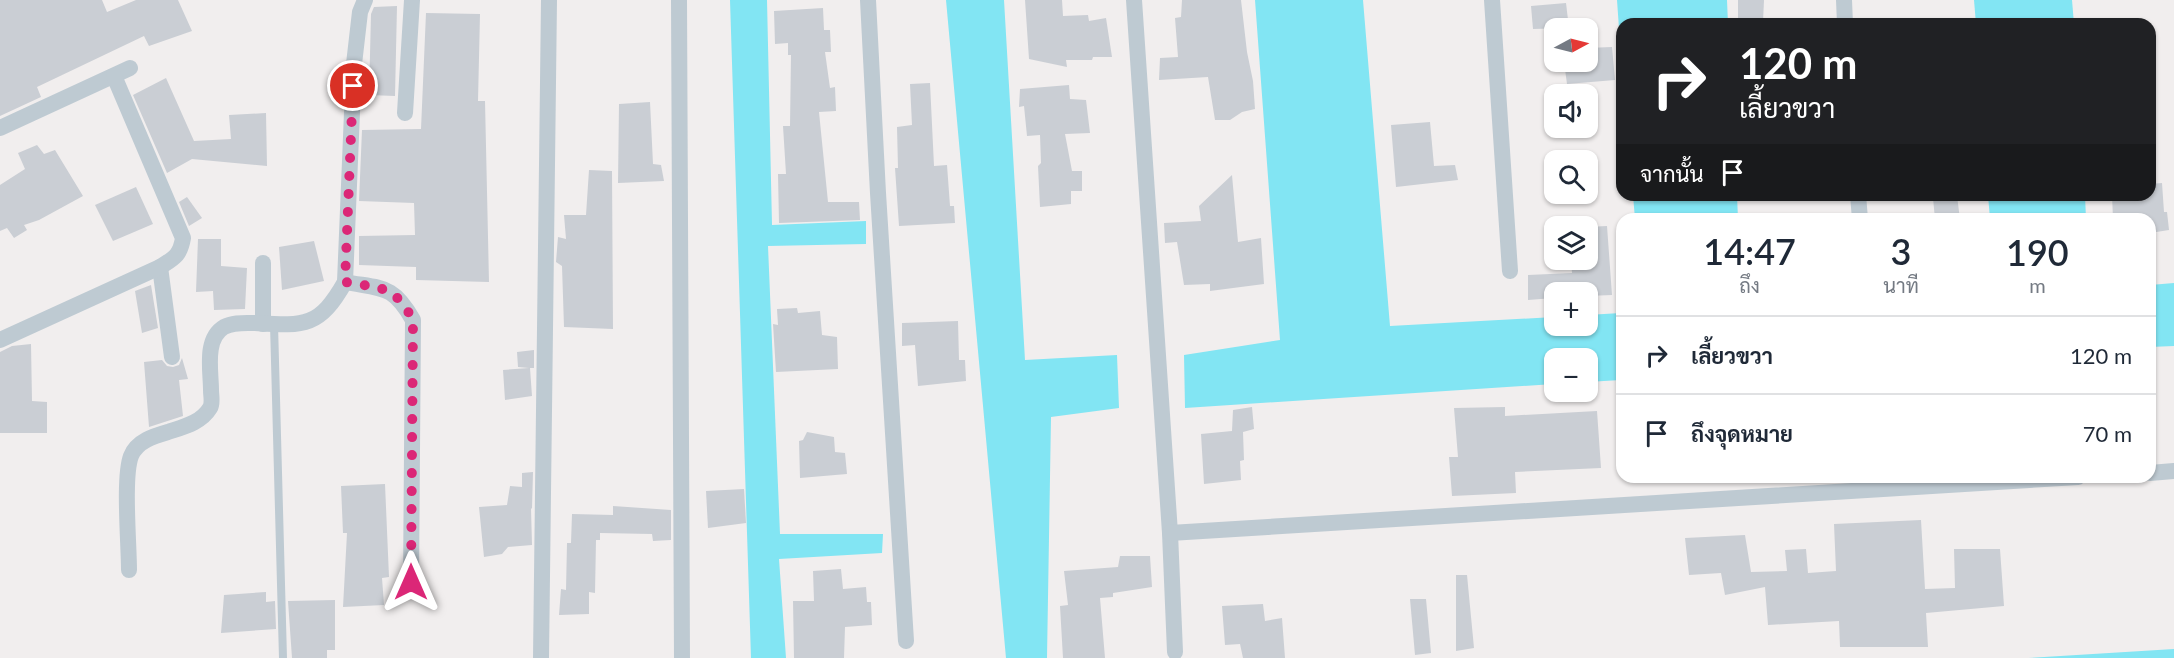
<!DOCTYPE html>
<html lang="th">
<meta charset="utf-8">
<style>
:root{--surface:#fff;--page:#f6f6f7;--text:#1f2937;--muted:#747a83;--line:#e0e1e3}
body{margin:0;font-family:Lato,Sarabun,sans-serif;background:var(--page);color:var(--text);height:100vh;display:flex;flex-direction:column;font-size:22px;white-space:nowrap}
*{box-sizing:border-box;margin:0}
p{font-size:20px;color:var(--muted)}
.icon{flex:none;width:33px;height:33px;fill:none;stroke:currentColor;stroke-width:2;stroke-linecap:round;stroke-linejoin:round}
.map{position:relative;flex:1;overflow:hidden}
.side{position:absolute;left:1616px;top:213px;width:540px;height:270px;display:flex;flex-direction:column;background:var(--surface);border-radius:18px;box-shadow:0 2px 4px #0004}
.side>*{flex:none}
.guide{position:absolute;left:1616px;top:18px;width:540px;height:183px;border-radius:18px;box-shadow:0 2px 4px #0004;background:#202124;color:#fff;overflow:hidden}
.needle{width:39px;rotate:83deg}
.controls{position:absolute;left:1544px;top:18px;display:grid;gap:12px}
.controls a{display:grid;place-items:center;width:54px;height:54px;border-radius:12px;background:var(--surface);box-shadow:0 2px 4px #0004;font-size:30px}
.pin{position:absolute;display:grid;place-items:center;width:51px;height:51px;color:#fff;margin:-26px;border:3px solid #fff;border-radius:50%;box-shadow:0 2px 6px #0007}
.me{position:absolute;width:66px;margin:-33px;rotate:0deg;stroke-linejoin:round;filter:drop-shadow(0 0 4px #0008)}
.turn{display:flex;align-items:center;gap:21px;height:126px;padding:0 24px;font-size:27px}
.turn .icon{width:78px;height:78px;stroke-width:2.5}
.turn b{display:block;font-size:42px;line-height:51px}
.then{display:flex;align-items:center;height:57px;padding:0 24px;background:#0003;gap:12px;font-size:22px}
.eta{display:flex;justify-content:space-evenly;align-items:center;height:102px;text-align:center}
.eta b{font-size:36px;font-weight:600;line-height:42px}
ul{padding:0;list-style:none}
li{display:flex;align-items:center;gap:18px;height:78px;padding:0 24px;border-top:2px solid var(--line)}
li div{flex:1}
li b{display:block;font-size:22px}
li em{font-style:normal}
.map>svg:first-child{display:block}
</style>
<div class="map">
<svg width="2174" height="658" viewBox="0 0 2174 658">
<rect width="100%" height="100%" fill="#f1eeee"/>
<g fill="#82e5f3">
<path d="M 730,0 L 767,0 L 772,225 L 866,221 L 866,244 L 768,246 L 780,534 L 883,534 L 882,553 L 779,559 L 786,658 L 751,658 Z"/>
<path d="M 946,0 L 1004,0 L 1025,360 L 1117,355 L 1119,408 L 1051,417 L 1047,658 L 1006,658 Z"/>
<path d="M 1255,0 L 1363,0 L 1390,326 L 1554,317 L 1554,326 L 1587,326 L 1587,315 L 1621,313 L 1621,380 L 1587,382 L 1587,358 L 1554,358 L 1554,384 L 1185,408 L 1184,355 L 1280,340 Z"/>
<path d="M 1617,0 L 1727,0 L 1728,24 L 1622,24 L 1621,57 Z"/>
<path d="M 1974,0 L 2072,0 L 2074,24 L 1976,24 Z"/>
<path d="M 1633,195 L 1737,195 L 1738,219 L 1635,219 Z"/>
<path d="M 1988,195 L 2085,195 L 2086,219 L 1990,219 Z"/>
<path d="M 2174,283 L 2174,346 L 2150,347 L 2150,285 Z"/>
<path d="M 2174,649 L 2174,658 L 2028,658 Z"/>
</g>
<g fill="#caced4">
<path d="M 0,0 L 102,0 L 107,12 L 136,0 L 178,0 L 192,31 L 149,46 L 144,36 L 37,87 L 41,97 L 0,116 Z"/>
<path d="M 1025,0 L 1062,0 L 1063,16 L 1088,15 L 1089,21 L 1106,18 L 1112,57 L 1093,57 L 1092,60 L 1066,60 L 1067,67 L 1029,59 Z"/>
<path d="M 1182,0 L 1241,0 L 1247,52 L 1253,81 L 1255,109 L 1242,112 L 1230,120 L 1215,120 L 1208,77 L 1159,80 L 1160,58 L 1178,57 L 1175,18 L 1181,17 Z"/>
<path d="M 1738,0 L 1764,0 L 1763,22 L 1738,21 Z"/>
<path d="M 1566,3 L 1569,28 L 1533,29 L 1531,6 Z"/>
<path d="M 397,6 L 395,96 L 369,95 L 371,14 L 374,7 Z"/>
<path d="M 823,8 L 824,30 L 830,30 L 831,52 L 825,52 L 830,88 L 835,87 L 836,111 L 819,112 L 828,202 L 859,202 L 860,220 L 779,223 L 778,174 L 786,174 L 783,126 L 790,126 L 791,55 L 788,55 L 788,43 L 775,44 L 774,11 Z"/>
<path d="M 426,13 L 480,14 L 478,101 L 485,101 L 489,282 L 416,280 L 416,267 L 359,265 L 359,236 L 415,235 L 414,203 L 359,201 L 362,130 L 421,129 Z"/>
<path d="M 1612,47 L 1615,80 L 1567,84 L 1564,62 L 1587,62 L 1587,48 Z"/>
<path d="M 166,78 L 194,141 L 231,139 L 229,115 L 266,113 L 267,166 L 192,159 L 167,173 L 133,95 Z"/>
<path d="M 930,83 L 934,166 L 947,165 L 950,206 L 954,206 L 955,223 L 899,226 L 895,168 L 898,168 L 897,127 L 912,125 L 910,84 Z"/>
<path d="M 1069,85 L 1070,99 L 1086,100 L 1090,133 L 1065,134 L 1072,171 L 1082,171 L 1082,191 L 1071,191 L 1071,204 L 1040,207 L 1038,166 L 1041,163 L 1040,135 L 1027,136 L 1024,106 L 1019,107 L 1020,89 Z"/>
<path d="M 650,102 L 653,164 L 661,165 L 664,181 L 618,183 L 619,104 Z"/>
<path d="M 1430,122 L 1434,166 L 1455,165 L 1458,180 L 1396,187 L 1391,125 Z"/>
<path d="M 37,145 L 44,154 L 55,150 L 83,196 L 39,220 L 24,225 L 27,230 L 14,238 L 7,228 L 0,231 L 0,185 L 25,169 L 18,153 Z"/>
<path d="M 589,170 L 612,171 L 613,329 L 564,327 L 562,266 L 556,262 L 558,237 L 566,239 L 564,215 L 586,215 Z"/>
<path d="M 1232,175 L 1238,242 L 1261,238 L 1264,284 L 1210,291 L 1210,284 L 1184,285 L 1177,242 L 1165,243 L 1164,223 L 1201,221 L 1199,206 Z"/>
<path d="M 2162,183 L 2164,212 L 2167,212 L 2169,230 L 2150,233 L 2150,219 L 2113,219 L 2112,195 L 2150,195 L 2150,184 Z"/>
<path d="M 136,187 L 153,224 L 113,241 L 95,205 Z"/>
<path d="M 1957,196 L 1960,219 L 1935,219 L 1933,198 Z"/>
<path d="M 187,197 L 202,218 L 189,226 L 179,202 Z"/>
<path d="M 1607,226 L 1612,295 L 1587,296 L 1587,292 L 1554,292 L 1554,298 L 1528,300 L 1528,275 L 1572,273 L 1571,260 L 1587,260 L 1587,227 Z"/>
<path d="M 198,239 L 221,239 L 221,266 L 247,268 L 245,309 L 214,310 L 213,291 L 196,292 Z"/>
<path d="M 314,241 L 324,281 L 282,290 L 279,247 Z"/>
<path d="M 151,285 L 158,328 L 142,333 L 135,291 Z"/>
<path d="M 797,308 L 798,313 L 820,311 L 822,335 L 837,337 L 838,369 L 776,372 L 773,324 L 778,325 L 777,309 Z"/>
<path d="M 958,321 L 959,360 L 965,360 L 966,381 L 918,386 L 915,345 L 902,346 L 902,323 Z"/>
<path d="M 31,344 L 32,401 L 47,402 L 47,433 L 0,433 L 0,352 L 12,346 Z"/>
<path d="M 534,350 L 534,368 L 530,368 L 532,396 L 505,400 L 503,370 L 529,368 L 518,367 L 517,352 Z"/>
<path d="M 182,358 L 188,379 L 179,380 L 183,416 L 149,427 L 144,362 L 162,360 L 167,366 L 173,367 L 179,365 Z"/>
<path d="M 1252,407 L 1254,429 L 1243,432 L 1244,460 L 1240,461 L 1241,480 L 1204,484 L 1201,434 L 1232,431 L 1233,410 Z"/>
<path d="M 1505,407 L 1505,416 L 1597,411 L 1601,468 L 1515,472 L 1516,493 L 1452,496 L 1449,457 L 1458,457 L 1454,408 Z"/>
<path d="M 807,432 L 834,437 L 835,452 L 845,453 L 847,474 L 800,478 L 799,441 L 803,440 Z"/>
<path d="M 533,472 L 532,509 L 531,508 L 532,545 L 508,547 L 502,554 L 484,557 L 479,507 L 507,505 L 510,486 L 522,487 L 522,473 Z"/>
<path d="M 385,484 L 389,577 L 382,578 L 384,605 L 343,607 L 347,533 L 343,533 L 341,486 Z"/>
<path d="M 744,489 L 746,523 L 708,528 L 706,491 Z"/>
<path d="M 613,506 L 671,510 L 671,540 L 653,541 L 652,534 L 600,533 L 600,540 L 596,540 L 595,593 L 589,592 L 589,614 L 559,615 L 561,589 L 566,590 L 567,543 L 571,543 L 572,514 L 613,515 Z"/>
<path d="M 1921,520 L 1925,589 L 1955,588 L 1954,549 L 2000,549 L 2004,606 L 1926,613 L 1928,647 L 1840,647 L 1839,621 L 1768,625 L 1765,587 L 1725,595 L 1721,573 L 1689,575 L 1685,538 L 1745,535 L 1751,572 L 1787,571 L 1785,550 L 1806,549 L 1808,573 L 1836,571 L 1834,524 Z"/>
<path d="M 1120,556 L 1150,556 L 1152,587 L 1113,593 L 1113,597 L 1100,598 L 1105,658 L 1063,658 L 1060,606 L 1068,605 L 1064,571 L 1118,567 Z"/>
<path d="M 841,569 L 843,589 L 866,587 L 867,602 L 871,602 L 872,625 L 845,627 L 844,658 L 794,658 L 793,601 L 814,601 L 813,571 Z"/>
<path d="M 1456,575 L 1467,575 L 1474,648 L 1456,651 Z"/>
<path d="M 266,592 L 266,602 L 275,601 L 276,629 L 221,633 L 224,595 Z"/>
<path d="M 1410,599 L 1426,599 L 1431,653 L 1415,655 Z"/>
<path d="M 335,600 L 335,650 L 327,650 L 327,658 L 292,658 L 288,601 Z"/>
<path d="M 1263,604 L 1265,621 L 1282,618 L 1285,658 L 1243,658 L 1240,644 L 1225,645 L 1222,606 Z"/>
</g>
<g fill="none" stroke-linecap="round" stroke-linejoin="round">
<path stroke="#becad2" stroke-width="8" d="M 274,324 L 283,658"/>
<g stroke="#becad2" stroke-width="16">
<path d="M 679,0 L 682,658"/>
<path d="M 868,0 L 878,193 L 906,641"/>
<path d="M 1134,0 L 1170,533 L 1175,652"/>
<path d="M 1492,0 L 1510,271"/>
<path d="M 1844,0 L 1845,24"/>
<path d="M 405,113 L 412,0"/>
<path d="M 0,128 L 130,68"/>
<path d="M 1858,195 L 1860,219"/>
<path d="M 160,267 L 172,357"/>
<path d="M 345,282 C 382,289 393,284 413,320 L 411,582"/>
<path d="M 263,324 L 263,263"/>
<path d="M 0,340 L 160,267 C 174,258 180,256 183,238 L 114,76"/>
<path d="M 2150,473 L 2174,471"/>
<path d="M 1170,533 L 2078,477"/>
<path d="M 129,570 C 129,544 123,477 131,456 C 137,441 154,436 168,432 C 183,427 201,423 210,408 C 213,403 211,396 211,390 C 211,371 204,339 224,327 C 233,322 244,323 255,323 C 304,326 319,328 345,282 L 354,64 L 360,12 L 365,0"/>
<path d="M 541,658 L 549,0"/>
</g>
</g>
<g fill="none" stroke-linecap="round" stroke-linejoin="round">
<path stroke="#db2777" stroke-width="10" stroke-dasharray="0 18" d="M 353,86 L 345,282 C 382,289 393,284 413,320 L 411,582"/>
</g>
</svg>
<div class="controls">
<a><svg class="needle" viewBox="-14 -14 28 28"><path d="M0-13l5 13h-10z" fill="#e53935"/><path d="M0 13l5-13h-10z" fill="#747a83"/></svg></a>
<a><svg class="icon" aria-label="sound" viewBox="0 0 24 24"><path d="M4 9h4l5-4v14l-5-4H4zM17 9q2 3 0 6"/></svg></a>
<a><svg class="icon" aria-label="search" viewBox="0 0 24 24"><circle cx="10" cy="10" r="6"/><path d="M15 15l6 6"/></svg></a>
<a><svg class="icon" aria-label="layers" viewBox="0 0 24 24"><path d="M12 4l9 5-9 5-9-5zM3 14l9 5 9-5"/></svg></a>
<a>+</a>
<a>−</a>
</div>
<div class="pin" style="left:353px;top:86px;background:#d93025"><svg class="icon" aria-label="arrive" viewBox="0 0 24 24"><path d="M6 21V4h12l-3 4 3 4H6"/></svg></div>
<svg class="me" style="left:411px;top:582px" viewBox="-20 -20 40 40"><path d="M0-17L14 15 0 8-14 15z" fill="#db2777" stroke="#fff" stroke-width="4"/></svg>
<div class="guide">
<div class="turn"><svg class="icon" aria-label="right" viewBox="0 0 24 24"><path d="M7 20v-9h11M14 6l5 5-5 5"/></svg><div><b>120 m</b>เลี้ยวขวา</div></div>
<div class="then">จากนั้น<svg class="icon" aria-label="arrive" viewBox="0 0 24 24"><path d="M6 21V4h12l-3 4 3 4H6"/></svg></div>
</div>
<section class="side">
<div class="eta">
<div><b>14:47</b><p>ถึง</p></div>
<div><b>3</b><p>นาที</p></div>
<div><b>190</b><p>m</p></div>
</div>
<ul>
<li><svg class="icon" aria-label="right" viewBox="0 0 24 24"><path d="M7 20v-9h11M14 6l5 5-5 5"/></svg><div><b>เลี้ยวขวา</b></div><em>120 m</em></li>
<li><svg class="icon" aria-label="arrive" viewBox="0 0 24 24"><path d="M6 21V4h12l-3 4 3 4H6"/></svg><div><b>ถึงจุดหมาย</b></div><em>70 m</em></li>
</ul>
</section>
</div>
